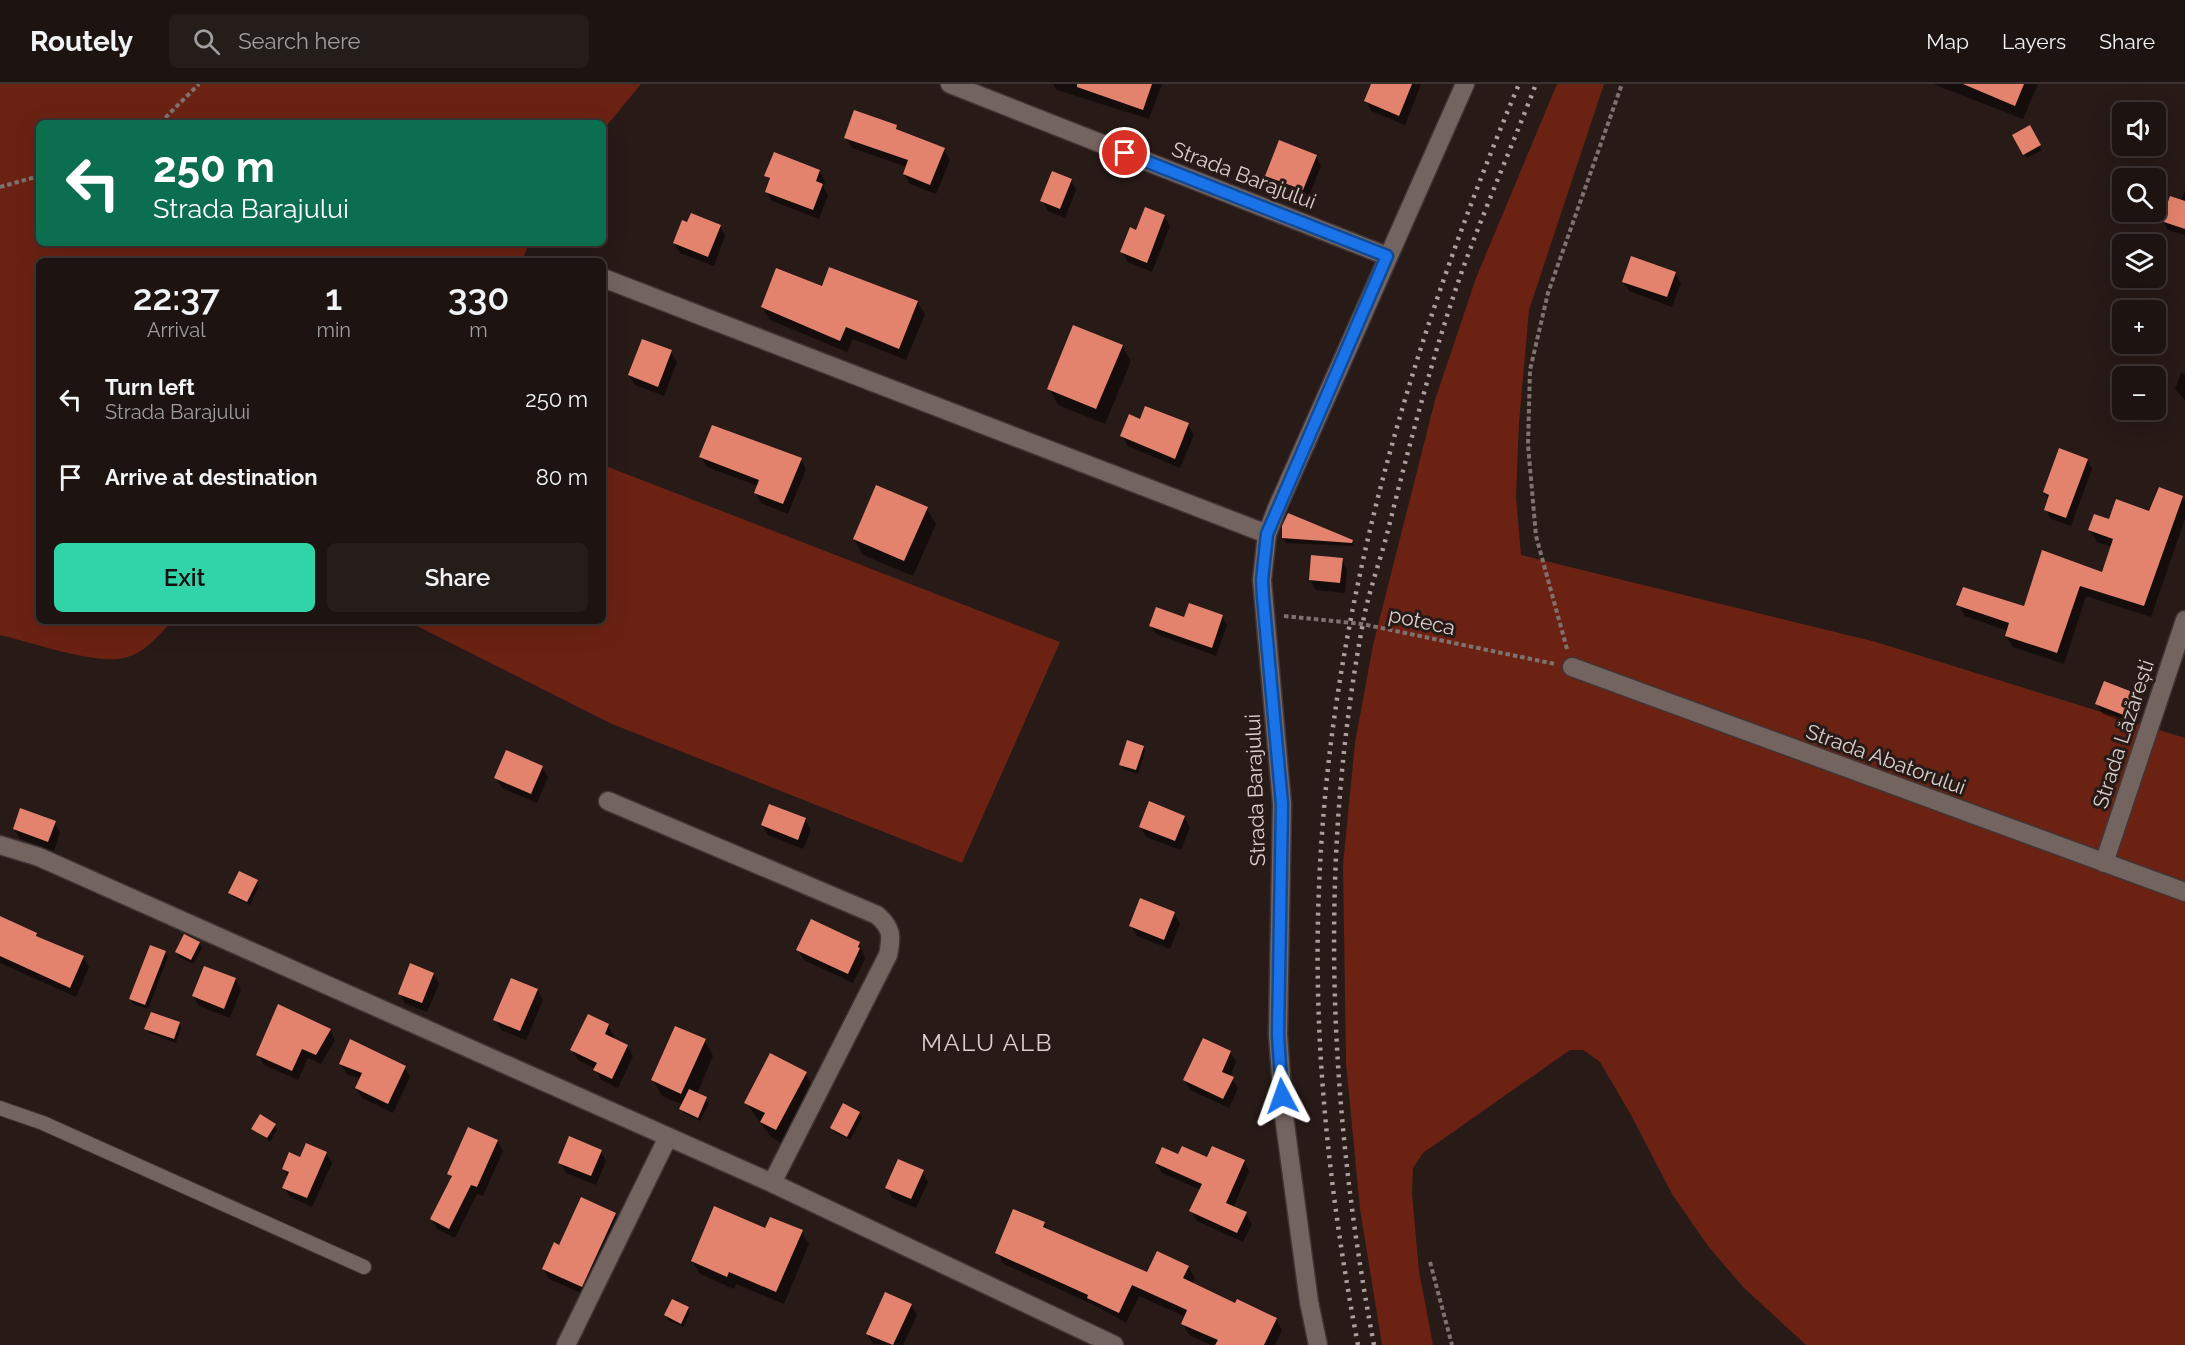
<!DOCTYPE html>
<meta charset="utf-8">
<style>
:root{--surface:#1d1411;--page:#251d1a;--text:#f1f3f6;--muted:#a09e9f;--line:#3b3331;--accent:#31d4a9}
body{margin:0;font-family:Raleway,sans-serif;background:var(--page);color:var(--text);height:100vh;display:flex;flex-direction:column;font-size:22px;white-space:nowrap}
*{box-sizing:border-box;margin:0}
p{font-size:20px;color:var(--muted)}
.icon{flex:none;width:33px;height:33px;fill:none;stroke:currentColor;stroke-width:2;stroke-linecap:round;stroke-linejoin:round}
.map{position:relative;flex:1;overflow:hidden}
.sheet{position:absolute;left:36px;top:174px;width:570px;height:366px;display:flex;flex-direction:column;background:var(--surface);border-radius:9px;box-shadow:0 6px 24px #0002,0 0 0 2px var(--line)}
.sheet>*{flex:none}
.hud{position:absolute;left:36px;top:36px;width:570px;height:126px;border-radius:9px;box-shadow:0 6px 24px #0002,0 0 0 2px var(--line);background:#0b6e4f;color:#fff;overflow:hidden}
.tools{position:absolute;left:2112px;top:18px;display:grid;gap:12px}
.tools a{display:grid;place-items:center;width:54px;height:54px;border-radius:9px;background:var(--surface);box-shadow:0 6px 24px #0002,0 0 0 2px var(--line);font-size:30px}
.pin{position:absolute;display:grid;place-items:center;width:51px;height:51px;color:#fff;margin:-26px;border:3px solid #fff;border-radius:50%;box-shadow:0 2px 6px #0007}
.me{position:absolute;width:66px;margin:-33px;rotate:356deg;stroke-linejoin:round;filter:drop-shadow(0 0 4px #0008)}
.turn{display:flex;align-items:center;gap:21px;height:126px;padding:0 18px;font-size:27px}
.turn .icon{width:78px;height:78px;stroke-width:2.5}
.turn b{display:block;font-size:42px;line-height:51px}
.eta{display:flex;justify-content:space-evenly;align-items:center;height:102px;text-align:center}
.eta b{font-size:36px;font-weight:600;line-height:42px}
.action{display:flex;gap:12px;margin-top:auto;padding:12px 18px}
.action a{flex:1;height:69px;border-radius:9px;background:var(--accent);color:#111;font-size:24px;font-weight:600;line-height:69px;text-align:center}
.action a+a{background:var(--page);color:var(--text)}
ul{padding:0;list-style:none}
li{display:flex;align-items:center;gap:18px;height:78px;padding:0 18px}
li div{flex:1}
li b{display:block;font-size:22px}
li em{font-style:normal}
header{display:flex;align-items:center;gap:36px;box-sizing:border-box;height:84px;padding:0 30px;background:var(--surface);border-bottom:2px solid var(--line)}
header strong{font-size:28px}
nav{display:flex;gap:33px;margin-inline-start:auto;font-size:21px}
.search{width:420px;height:54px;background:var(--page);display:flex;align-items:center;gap:15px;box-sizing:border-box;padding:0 21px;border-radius:9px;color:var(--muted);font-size:22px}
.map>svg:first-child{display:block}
</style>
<header>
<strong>Routely</strong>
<div class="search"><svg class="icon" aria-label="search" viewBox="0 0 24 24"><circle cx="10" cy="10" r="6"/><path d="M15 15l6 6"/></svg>Search here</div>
<nav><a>Map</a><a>Layers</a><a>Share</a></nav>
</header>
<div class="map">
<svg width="2185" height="1261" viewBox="0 0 2185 1261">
<rect width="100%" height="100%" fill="#271a17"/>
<g fill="#6b2213">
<path d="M 0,0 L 641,0 L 603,46 L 603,39 L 39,39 L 39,159 L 529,159 L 522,177 L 39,177 L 39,537 L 172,537 C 159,551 144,570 124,574 C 96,581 30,558 0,551 Z"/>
<path d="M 1557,0 L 1604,0 L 1529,226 L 1519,339 L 1516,413 L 1521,471 L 1876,558 L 2185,654 L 2185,1261 L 1806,1261 L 1743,1203 L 1708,1162 L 1672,1110 L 1631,1031 L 1600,978 L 1583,966 L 1570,966 L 1423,1069 L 1413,1084 L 1412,1110 L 1419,1187 L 1433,1261 L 1382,1261 L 1360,1125 L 1346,979 L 1343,781 L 1355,659 L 1373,561 L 1435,316 L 1476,194 Z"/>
<path d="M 603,381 L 1060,558 L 962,779 L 612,640 L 407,537 L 603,537 Z"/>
</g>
<g fill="#0007">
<path d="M 1053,0 L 1162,0 L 1149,35 L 1057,6 Z"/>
<path d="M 1373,0 L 1421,0 L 1405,41 L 1371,27 L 1366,17 Z"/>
<path d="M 1933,0 L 2038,0 L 2023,35 Z"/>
<path d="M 896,43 L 899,48 L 944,66 L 950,76 L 936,110 L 910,100 L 904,90 L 907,83 L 852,64 L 846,54 Z"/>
<path d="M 2029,43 L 2042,66 L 2027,74 L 2014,52 Z"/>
<path d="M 1316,72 L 1321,82 L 1308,115 L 1273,102 L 1267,91 Z"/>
<path d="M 819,87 L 825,97 L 823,103 L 828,111 L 819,135 L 772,117 L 766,107 L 770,98 L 766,92 Z"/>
<path d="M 1071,96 L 1076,106 L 1065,134 L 1048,127 L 1042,117 Z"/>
<path d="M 2185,107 L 2185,151 L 2168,146 L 2163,137 L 2181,117 Z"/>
<path d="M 1164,132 L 1170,142 L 1152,188 L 1128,178 L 1122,168 L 1137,148 Z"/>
<path d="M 688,140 L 720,142 L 725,152 L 714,182 L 680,169 L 674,159 Z"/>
<path d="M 1675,189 L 1681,199 L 1672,223 L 1629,207 L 1623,197 Z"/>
<path d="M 822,204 L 917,218 L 925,230 L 906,276 L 853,255 L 847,268 L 770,236 L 762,223 Z"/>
<path d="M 1122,262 L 1131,277 L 1105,340 L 1058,321 L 1049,305 Z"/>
<path d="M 671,268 L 677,278 L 664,312 L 635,301 L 629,291 Z"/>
<path d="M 2181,289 L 2185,290 L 2185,316 L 2175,305 Z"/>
<path d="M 1141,337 L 1188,341 L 1194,351 L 1180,384 L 1128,362 L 1122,352 Z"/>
<path d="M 701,373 L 801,375 L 806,385 L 788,430 L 761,419 L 755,408 L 758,402 L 707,383 Z"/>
<path d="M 2087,376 L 2092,385 L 2071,442 L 2051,435 L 2046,426 L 2049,416 L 2044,408 Z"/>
<path d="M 2182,413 L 2185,418 L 2185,435 L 2151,533 L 2086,512 L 2064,580 L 2013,563 L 2006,552 L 2008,547 L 1965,532 L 1958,520 L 2025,524 L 2103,490 L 2112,463 L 2097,458 L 2090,446 L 2110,436 L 2150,429 Z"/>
<path d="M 927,425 L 936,440 L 913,492 L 863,471 L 854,455 Z"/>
<path d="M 1283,454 L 1352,457 L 1354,462 L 1286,459 Z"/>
<path d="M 1342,476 L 1347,486 L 1345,509 L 1316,506 L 1310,496 Z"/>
<path d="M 1222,532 L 1227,541 L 1216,572 L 1156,550 L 1151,542 L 1185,535 Z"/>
<path d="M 2134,610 L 2140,620 L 2132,641 L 2103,630 L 2097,620 Z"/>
<path d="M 1143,663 L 1145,667 L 1138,690 L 1123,685 L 1121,680 Z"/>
<path d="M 542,683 L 548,693 L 537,719 L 502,704 L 496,694 Z"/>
<path d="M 1184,733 L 1190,743 L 1181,766 L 1146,753 L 1140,742 Z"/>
<path d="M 805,735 L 811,746 L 803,765 L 768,751 L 762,741 Z"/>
<path d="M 54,738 L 60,748 L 54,767 L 20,755 L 14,745 Z"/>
<path d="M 257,797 L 259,802 L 250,821 L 233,813 L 230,809 Z"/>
<path d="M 1141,816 L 1174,830 L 1180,840 L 1170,865 L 1137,852 L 1131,842 Z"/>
<path d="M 0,834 L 36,850 L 39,855 L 83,873 L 89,883 L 76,913 L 0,879 Z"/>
<path d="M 199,859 L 202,864 L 193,880 L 179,873 L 177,868 Z"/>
<path d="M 859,859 L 865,875 L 853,899 L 804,876 L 798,866 Z"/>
<path d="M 165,869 L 168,873 L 148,925 L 133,920 L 131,915 Z"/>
<path d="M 433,890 L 439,900 L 427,928 L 405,920 L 400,910 Z"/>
<path d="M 235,895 L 241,905 L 230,934 L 199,922 L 193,912 Z"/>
<path d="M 537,906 L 543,916 L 526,956 L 501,946 L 495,935 Z"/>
<path d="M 588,932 L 608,942 L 614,952 L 613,955 L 627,962 L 633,972 L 618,1004 L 601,996 L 596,985 L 578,976 L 572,966 Z"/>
<path d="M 179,939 L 181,944 L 176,959 L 149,949 L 146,944 Z"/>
<path d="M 330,946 L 335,956 L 321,980 L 308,974 L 298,996 L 264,981 L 258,971 Z"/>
<path d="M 705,956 L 713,972 L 697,1010 L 709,1019 L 700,1037 L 684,1029 L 681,1025 L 683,1021 L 662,1012 L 653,996 Z"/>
<path d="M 1230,968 L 1236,978 L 1230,993 L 1238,1004 L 1229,1024 L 1190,1006 L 1185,996 Z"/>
<path d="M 341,980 L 405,983 L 410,993 L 393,1029 L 362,1014 L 356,1004 L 360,995 L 347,990 Z"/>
<path d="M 805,989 L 814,1004 L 785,1061 L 771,1053 L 746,1019 Z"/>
<path d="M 859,1029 L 862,1034 L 850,1056 L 835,1049 L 832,1044 Z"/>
<path d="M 274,1041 L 277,1045 L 270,1058 L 253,1045 Z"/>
<path d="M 497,1057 L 503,1067 L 483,1112 L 477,1110 L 455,1154 L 437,1145 L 432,1135 L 452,1095 L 449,1090 Z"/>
<path d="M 601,1067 L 606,1077 L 596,1101 L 566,1089 L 560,1078 Z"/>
<path d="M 326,1069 L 332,1079 L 312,1123 L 290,1113 L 284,1103 L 288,1093 L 284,1085 L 301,1075 Z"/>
<path d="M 1179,1072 L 1244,1077 L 1249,1087 L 1233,1124 L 1246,1130 L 1252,1140 L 1243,1158 L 1197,1137 L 1191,1127 L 1201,1106 L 1162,1089 L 1156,1079 Z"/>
<path d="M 922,1088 L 928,1098 L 916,1124 L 892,1114 L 887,1103 Z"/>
<path d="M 615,1130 L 621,1140 L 588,1212 L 549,1195 L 543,1185 Z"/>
<path d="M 1044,1139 L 1049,1147 L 1148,1190 L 1188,1183 L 1195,1194 L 1192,1200 L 1235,1221 L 1276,1235 L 1282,1246 L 1275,1261 L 1211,1261 L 1189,1251 L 1183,1240 L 1186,1233 L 1139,1212 L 1126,1239 L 1096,1222 L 1004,1180 L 997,1168 Z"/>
<path d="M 766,1146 L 801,1147 L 809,1160 L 784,1220 L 736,1200 L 734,1205 L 700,1190 L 692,1177 Z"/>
<path d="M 911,1221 L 917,1231 L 903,1261 L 873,1260 L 867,1249 Z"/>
<path d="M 688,1225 L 690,1229 L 683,1243 L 668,1236 L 666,1231 Z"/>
</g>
<g fill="#e3826d">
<path d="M 1077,0 L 1152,0 L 1143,26 L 1077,3 Z"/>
<path d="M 1371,0 L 1412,0 L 1399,32 L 1364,17 Z"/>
<path d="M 1963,0 L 2024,0 L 2015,22 Z"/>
<path d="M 854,26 L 897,41 L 896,45 L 945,64 L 930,101 L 903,90 L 908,76 L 844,54 Z"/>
<path d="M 2030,41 L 2041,61 L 2023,71 L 2012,51 Z"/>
<path d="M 1279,56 L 1317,71 L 1303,106 L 1265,92 Z"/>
<path d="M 774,68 L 820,86 L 816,97 L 823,100 L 813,126 L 765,108 L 770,94 L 764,92 Z"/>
<path d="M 1052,87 L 1072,95 L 1060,125 L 1040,117 Z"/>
<path d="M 2170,112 L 2185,117 L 2185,145 L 2161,137 Z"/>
<path d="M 1145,123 L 1165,131 L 1147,179 L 1120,168 L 1130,143 L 1136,146 Z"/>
<path d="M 691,129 L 721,141 L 708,173 L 673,159 L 682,136 L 687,138 Z"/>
<path d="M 1631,172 L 1676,188 L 1667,213 L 1622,198 Z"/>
<path d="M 829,183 L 918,217 L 899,265 L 846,243 L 840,257 L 761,223 L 776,184 L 822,202 Z"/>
<path d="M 1073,241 L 1123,261 L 1096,325 L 1047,305 Z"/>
<path d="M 642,255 L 672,266 L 658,303 L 628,291 Z"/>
<path d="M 1145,322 L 1189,339 L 1175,375 L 1120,352 L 1129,330 L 1140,335 Z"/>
<path d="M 712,341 L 802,374 L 783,420 L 754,409 L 759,396 L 699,373 Z"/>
<path d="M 2059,364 L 2088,375 L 2066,434 L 2044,426 L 2049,411 L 2043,408 Z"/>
<path d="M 876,401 L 928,423 L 904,477 L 853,455 Z"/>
<path d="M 2159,403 L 2183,412 L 2144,522 L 2080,502 L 2057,569 L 2005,552 L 2009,539 L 1956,521 L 1963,503 L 2024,522 L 2042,466 L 2102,488 L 2113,455 L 2088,446 L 2094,430 L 2109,435 L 2116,415 L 2149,427 Z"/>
<path d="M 1288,429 L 1353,456 L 1352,459 L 1282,454 L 1282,442 Z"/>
<path d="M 1311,471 L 1343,474 L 1340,499 L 1309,496 Z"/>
<path d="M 1189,519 L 1223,531 L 1212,564 L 1149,542 L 1156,523 L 1184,533 Z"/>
<path d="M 2104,597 L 2135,609 L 2126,632 L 2095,620 Z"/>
<path d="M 1127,656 L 1144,662 L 1136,686 L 1119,681 Z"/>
<path d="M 506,666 L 543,682 L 531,710 L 494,694 Z"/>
<path d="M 1149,717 L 1185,732 L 1175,757 L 1139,743 Z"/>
<path d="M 769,720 L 806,734 L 798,756 L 761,741 Z"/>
<path d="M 20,724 L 56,737 L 48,758 L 13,745 Z"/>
<path d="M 239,787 L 258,796 L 247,818 L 228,809 Z"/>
<path d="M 1140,814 L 1175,828 L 1164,856 L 1129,842 Z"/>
<path d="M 0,832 L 37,849 L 36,852 L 84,872 L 70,904 L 0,872 Z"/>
<path d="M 811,835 L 860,858 L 858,863 L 860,864 L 848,890 L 796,866 Z"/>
<path d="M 184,850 L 200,858 L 191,876 L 175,868 Z"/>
<path d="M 150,861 L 166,867 L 145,921 L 129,915 Z"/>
<path d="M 410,879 L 434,889 L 422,919 L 398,910 Z"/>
<path d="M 204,882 L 236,894 L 224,925 L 192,912 Z"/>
<path d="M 511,894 L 538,905 L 520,947 L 493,936 Z"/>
<path d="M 278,920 L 331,945 L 316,971 L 302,965 L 292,987 L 256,971 Z"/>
<path d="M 151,928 L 180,938 L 174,955 L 144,945 Z"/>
<path d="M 588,930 L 609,940 L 605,950 L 628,961 L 612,995 L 593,986 L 597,979 L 570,966 Z"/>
<path d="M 675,942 L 706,955 L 681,1010 L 651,996 Z"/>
<path d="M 1203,954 L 1231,967 L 1222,988 L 1234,993 L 1223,1015 L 1183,996 Z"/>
<path d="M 350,955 L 406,982 L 388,1020 L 355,1004 L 362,989 L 339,980 Z"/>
<path d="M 770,969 L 807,988 L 776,1046 L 760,1038 L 765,1029 L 744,1019 Z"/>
<path d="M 689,1005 L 707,1013 L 698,1034 L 679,1025 Z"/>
<path d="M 843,1019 L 860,1028 L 847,1053 L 830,1044 Z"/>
<path d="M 260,1030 L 276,1040 L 267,1054 L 251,1045 Z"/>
<path d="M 468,1043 L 498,1056 L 477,1103 L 471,1101 L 449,1145 L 430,1135 L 452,1092 L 447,1090 Z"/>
<path d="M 569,1052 L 602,1066 L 591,1092 L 558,1079 Z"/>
<path d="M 306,1059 L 327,1068 L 307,1114 L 282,1104 L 289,1088 L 282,1085 L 289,1068 L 300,1073 Z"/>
<path d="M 1182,1062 L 1207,1073 L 1212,1062 L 1245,1076 L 1226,1119 L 1247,1128 L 1237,1149 L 1189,1127 L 1202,1100 L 1155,1079 L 1162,1063 L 1178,1070 Z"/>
<path d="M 898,1075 L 924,1086 L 911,1115 L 885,1104 Z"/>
<path d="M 581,1113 L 616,1129 L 582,1203 L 542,1185 L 554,1158 L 559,1161 Z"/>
<path d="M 714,1122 L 765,1144 L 770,1133 L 803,1146 L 776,1208 L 729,1188 L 727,1193 L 691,1177 Z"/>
<path d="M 1013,1125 L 1045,1138 L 1043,1143 L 1147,1188 L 1157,1167 L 1189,1182 L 1183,1194 L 1235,1219 L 1237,1215 L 1277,1234 L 1264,1261 L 1215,1261 L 1218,1256 L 1181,1240 L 1187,1226 L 1132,1201 L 1119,1229 L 1087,1214 L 1088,1211 L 995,1169 Z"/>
<path d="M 885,1208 L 912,1220 L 893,1261 L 866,1250 Z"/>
<path d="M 672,1215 L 689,1223 L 681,1240 L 664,1231 Z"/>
</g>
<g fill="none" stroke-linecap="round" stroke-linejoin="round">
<g stroke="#403534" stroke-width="16">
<path id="lane" d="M 0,1024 L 43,1039 L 364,1183"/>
</g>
<g stroke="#403534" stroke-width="21">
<g id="street">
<path d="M 950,0 L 1387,172"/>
<path d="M 603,194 L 1267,450"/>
<path d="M 1572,583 L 2185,808"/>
<path d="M 608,717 L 877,831 C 892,844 892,852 888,871 L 772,1099"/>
<path d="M 0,761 L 39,773 L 772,1099 L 1114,1261"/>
<path d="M 2104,779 L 2185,536"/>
<path d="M 566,1261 L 668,1053"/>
</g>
</g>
<g stroke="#403534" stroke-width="21">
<path id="secondary" d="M 1318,1261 L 1309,1218 L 1284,1032 L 1278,951 L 1282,720 L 1262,496 L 1267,450 L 1277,424 L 1465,0"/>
</g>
<g stroke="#7e7270" stroke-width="4" stroke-dasharray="4.5 3" stroke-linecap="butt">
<path d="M 160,39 L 199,0"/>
<path d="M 0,103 L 39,92"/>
<path d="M 1284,532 L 1362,540 L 1555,580"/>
<path d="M 1567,565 L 1536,452 L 1528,361 L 1530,286 L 1548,209 L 1622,0"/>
<path d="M 1430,1178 L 1452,1261"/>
</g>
<use href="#lane" stroke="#746460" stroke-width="14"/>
<use href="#street" stroke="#746460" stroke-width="18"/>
<use href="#secondary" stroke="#746460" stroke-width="18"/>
<g stroke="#aa9f9d" stroke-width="4.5" stroke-dasharray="3 6" stroke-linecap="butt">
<path d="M 1358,1261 C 1328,1104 1311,943 1320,783 C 1333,517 1416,245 1519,0"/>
<path d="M 1374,1261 C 1329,1025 1318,781 1362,544 C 1367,512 1379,481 1387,450 C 1409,362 1432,273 1462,187 C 1485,124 1512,62 1536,0"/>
</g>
</g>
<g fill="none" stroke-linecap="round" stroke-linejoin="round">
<g stroke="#114b97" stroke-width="15">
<path id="route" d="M 1125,69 L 1387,172 L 1267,450 L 1262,496 L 1263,513 L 1282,720 L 1278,951 L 1282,1012"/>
</g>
<use href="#route" stroke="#1a73e8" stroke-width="10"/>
</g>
<g text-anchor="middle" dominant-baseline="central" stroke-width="6" stroke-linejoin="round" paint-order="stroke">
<g font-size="21" fill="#d9cfcd" stroke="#271a17">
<text transform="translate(1244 91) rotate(21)">Strada Barajului</text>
<text transform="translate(1422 537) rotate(12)">poteca</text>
<text transform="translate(2123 650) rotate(-72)">Strada Lăzărești</text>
<text transform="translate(1886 675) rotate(20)">Strada Abatorului</text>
<text transform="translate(1255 706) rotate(-92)">Strada Barajului</text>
</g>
<g font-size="24" letter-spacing="1.5" fill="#d9cfcd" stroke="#271a17">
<text x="987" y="958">MALU ALB</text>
</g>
</g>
</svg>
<div class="tools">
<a><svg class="icon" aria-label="sound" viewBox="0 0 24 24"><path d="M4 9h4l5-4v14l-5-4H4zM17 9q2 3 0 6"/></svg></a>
<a><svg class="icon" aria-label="search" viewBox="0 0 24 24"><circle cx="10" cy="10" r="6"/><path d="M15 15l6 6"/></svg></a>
<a><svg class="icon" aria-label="layers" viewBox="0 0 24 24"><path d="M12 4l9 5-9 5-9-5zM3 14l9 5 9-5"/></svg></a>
<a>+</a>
<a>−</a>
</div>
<div class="pin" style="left:1125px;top:69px;background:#d93025"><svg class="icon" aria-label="arrive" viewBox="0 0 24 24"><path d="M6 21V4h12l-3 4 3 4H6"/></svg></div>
<svg class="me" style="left:1282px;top:1012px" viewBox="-20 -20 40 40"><path d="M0-17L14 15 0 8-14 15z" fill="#1a73e8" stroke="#fff" stroke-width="4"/></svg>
<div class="hud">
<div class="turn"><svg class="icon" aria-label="left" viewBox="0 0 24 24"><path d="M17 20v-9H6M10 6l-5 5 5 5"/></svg><div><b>250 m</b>Strada Barajului</div></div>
</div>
<section class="sheet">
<div class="eta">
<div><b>22:37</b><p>Arrival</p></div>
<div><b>1</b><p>min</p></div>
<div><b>330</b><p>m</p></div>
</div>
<ul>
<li><svg class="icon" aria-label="left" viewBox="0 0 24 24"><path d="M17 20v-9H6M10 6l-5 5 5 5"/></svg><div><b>Turn left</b><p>Strada Barajului</p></div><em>250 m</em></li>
<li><svg class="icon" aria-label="arrive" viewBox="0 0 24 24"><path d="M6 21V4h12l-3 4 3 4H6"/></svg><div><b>Arrive at destination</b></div><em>80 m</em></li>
</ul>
<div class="action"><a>Exit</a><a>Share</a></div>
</section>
</div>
